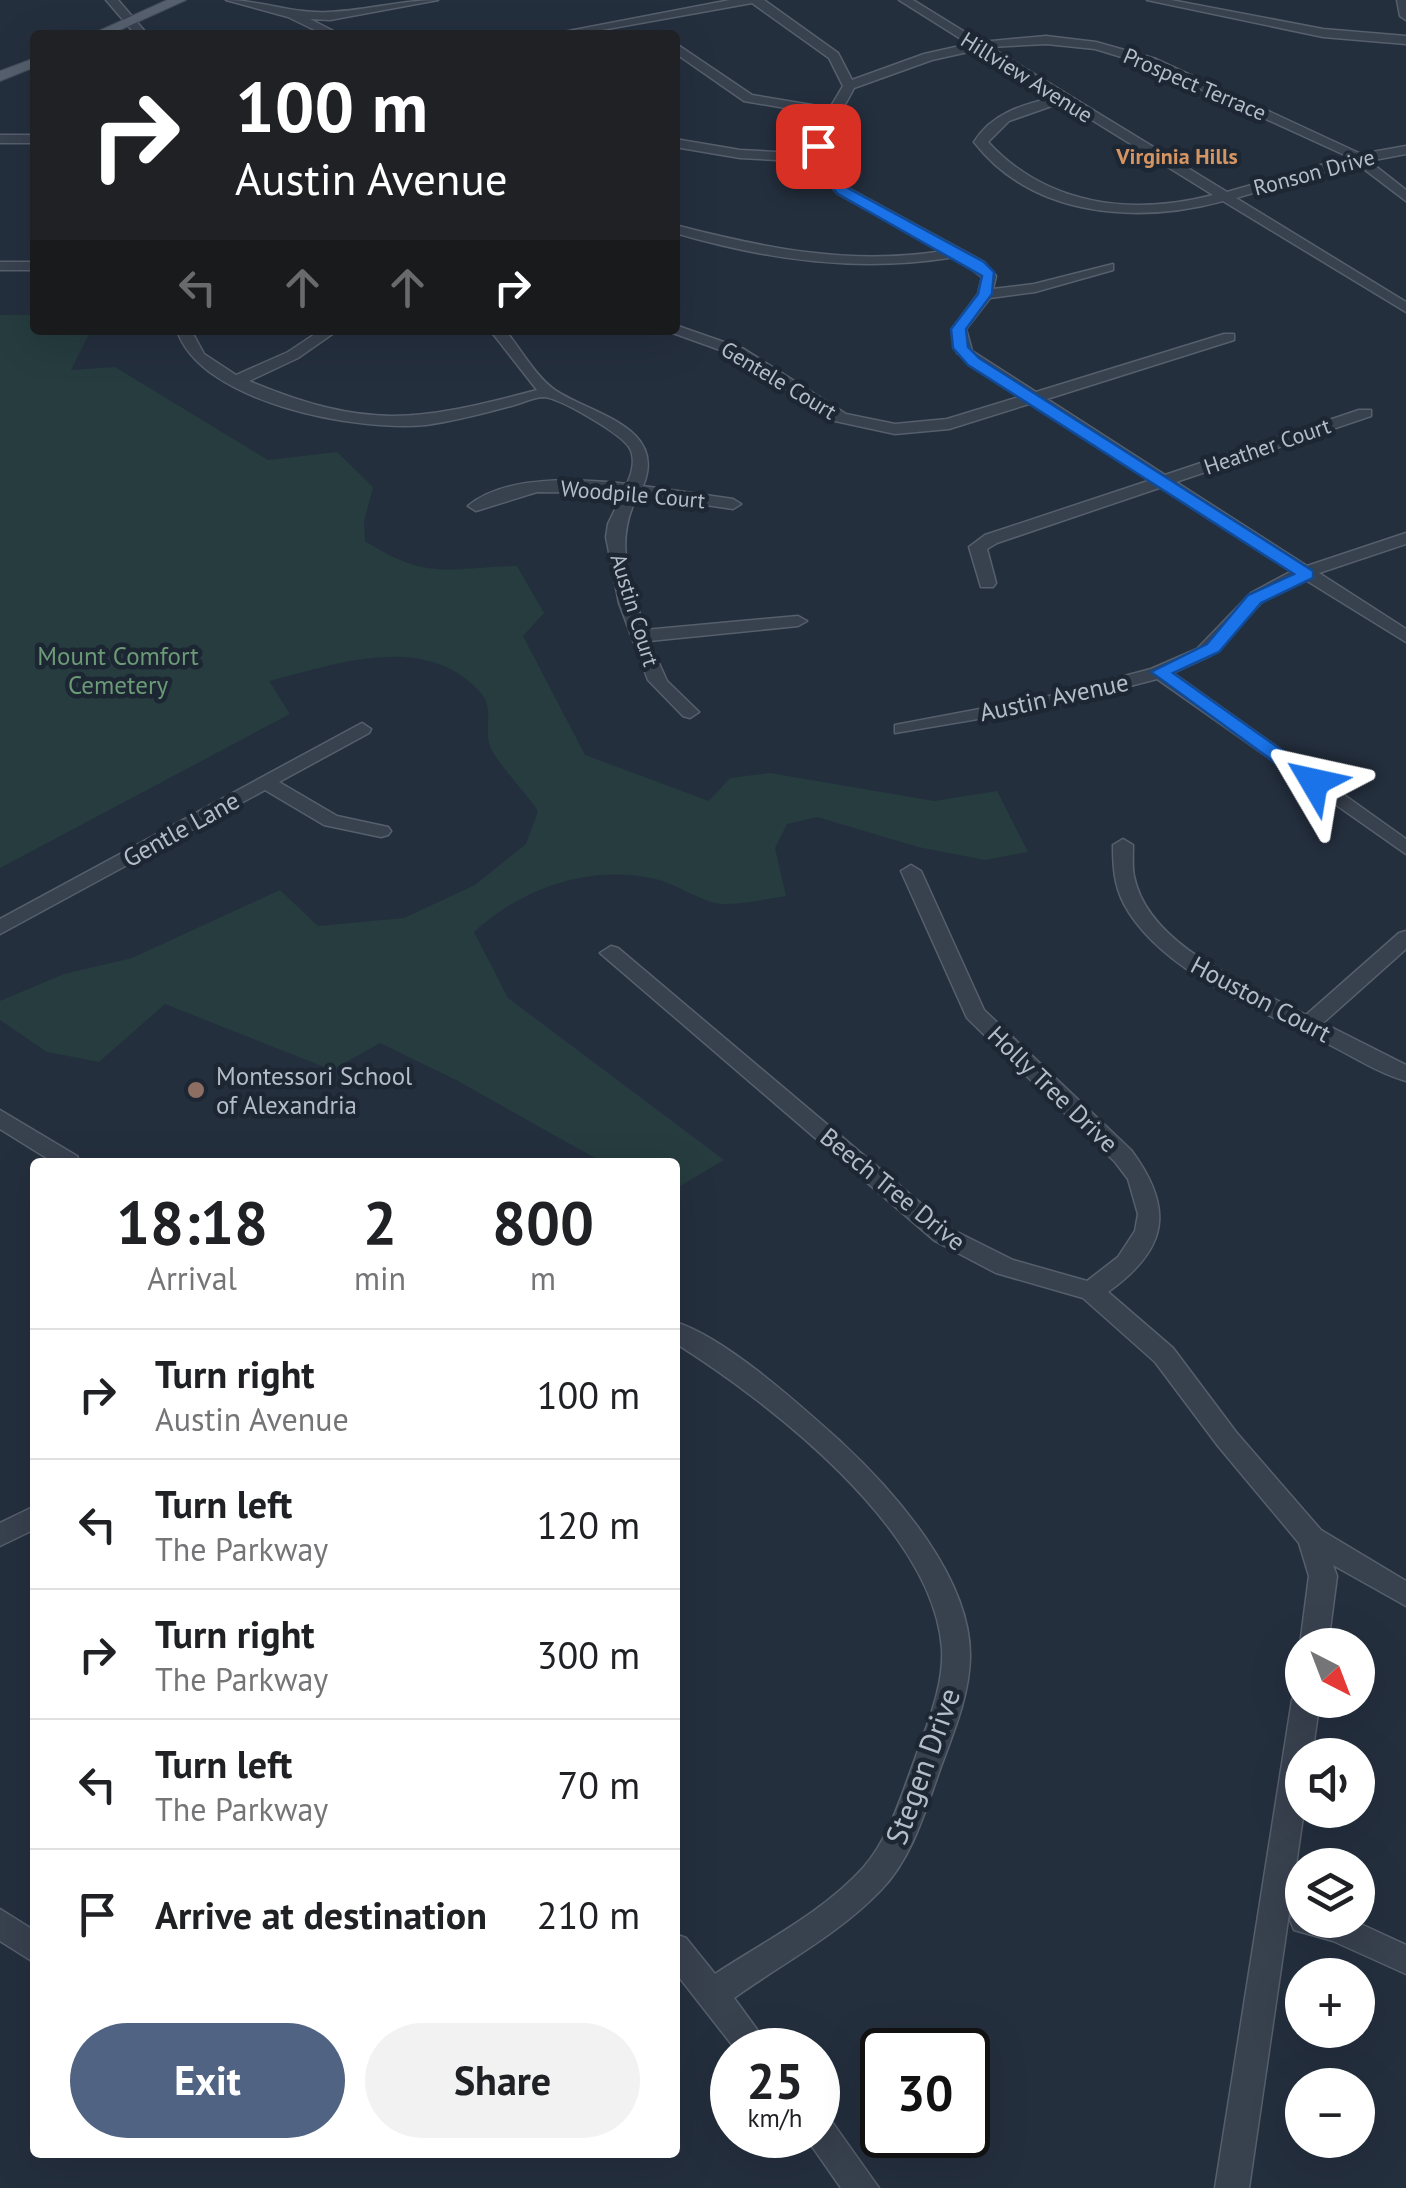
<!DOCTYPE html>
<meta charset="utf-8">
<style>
:root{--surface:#fff;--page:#f2f2f2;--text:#202124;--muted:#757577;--line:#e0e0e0;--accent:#506383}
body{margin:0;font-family:"PT Sans",sans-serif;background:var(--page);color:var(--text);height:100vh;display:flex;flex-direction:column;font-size:38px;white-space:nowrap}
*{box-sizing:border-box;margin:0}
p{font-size:32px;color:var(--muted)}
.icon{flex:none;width:55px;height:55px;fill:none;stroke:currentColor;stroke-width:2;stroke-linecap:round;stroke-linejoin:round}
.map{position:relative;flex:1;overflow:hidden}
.sheet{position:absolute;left:30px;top:1158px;width:650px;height:1000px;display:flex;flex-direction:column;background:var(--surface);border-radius:10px;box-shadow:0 10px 40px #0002}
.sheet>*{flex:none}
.guide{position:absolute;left:30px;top:30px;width:650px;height:305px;border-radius:10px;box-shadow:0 10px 40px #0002;background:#202124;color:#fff;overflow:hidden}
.needle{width:65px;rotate:138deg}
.fabs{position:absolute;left:1285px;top:1628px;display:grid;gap:20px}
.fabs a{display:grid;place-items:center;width:90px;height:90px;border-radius:50%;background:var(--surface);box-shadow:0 10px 40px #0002;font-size:50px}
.speed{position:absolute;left:710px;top:2028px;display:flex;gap:20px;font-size:50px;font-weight:700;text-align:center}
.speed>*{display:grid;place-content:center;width:130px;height:130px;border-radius:50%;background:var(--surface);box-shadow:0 10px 40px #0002;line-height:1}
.speed small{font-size:25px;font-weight:400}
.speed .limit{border:5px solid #111;border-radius:15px;background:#fff;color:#111}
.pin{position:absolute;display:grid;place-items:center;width:85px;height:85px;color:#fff;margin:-42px;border-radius:20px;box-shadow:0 5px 15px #0006}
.me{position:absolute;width:110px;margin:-55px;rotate:306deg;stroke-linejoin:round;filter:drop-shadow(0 0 8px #0008)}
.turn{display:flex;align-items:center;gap:35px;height:210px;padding:0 40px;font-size:45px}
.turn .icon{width:130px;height:130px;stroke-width:2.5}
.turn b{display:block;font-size:70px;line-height:85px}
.lanes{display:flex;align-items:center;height:95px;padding:0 40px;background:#0003;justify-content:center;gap:50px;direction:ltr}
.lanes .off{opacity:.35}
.eta{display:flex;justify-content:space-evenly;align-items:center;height:170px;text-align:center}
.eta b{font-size:60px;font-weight:600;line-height:70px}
.action{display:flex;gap:20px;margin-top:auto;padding:20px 40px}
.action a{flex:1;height:115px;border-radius:60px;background:var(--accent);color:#fff;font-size:40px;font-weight:600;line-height:115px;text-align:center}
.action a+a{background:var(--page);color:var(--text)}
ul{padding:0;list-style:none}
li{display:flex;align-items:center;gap:30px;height:130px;padding:0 40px;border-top:2px solid var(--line)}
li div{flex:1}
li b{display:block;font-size:38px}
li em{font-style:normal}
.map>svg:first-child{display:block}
</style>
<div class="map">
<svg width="1406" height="2188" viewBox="0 0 1406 2188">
<rect width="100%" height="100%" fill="#242f3e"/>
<path fill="#263c3f" d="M 0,315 L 35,315 L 35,330 L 91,330 L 71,370 L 115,367 L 268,460 L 337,452 L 373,487 L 364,522 L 365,541 C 430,582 446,567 517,566 L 544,613 L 523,636 L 585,755 L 709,801 L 730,778 L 770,773 L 934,801 L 997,791 L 1028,852 L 985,860 L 918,847 L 817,817 L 787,824 L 775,848 L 786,896 C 766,899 744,904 724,904 C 703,903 680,886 659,880 C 593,863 523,887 474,932 L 508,998 L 724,1160 L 675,1189 L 675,1162 L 602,1162 L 456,1080 L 380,1043 L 332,1070 L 165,1004 L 99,1062 L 47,1052 L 0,1020 L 0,1001 L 64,974 L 132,958 L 280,890 L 318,926 L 404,918 L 475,885 L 526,844 L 538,811 C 528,795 492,758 489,743 C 485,726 494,707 480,692 C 426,631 335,664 269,681 L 290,714 L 0,868 Z"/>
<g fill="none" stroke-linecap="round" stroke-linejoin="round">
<g stroke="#565f6c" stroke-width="3">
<g id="minor">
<path d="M 106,0 L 118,0 L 148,35 L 136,35 Z"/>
<path d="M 226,0 C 261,0 293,14 328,12 C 365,11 400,0 438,0 L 330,20 L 310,19 L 341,35 L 325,35 L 288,17 Z"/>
<path d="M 730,0 L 764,0 L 838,53 L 852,80 L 924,54 L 969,44 L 899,0 L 913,0 L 981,42 L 1046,36 L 1096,42 L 1156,59 L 1361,154 L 1406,146 L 1406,154 L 1369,161 L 1406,190 L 1406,201 L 1356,163 L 1236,198 L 1406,302 L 1406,312 L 1223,201 C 1138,224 1033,218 974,142 C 992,113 1022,105 1054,97 L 977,50 L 932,60 L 854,88 C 834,127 809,150 848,188 L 984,262 L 996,276 L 993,289 L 1034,284 L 1113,264 L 1113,270 L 1035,292 L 990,298 L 966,329 L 972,351 L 1036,392 L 1224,334 L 1234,334 L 1234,340 L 1047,399 L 1165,475 L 1359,410 L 1371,410 L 1371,416 L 1176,482 L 1307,566 L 1406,533 L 1406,544 L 1319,573 L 1406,629 L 1406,642 L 1304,579 L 1263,601 L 1210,656 L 1173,673 L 1406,839 L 1406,854 L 1157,679 L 1049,707 L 895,733 L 895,725 L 1049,696 L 1151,669 L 1197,649 L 1251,593 L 1292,571 L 1162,487 L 997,543 L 987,549 L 996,583 L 993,587 L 981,587 L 969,547 L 985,535 L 1151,480 L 1032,403 L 949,429 L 895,434 L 835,421 L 734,355 L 670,332 L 675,330 L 675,325 L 744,349 L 846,414 L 895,424 L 947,419 L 1022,396 L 957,353 L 952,329 L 978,294 L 982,277 L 955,257 C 858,273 768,260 675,233 L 675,225 C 764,248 850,266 943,251 L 838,194 L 825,180 L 815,162 L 740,158 L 675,147 L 675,139 L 740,150 L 813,154 L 815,140 L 826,115 L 744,101 L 675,53 L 675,43 L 752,95 L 830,108 L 843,86 L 829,58 L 752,3 L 574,35 L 548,35 ZM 1046,44 L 1095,49 L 1148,65 L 1349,157 L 1227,192 L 990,47 ZM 1063,102 L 1213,195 C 1132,216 1047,206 988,142 L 1009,121 Z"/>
<path d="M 1147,0 L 1171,0 L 1323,29 L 1406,36 L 1406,44 L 1323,37 Z"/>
<path d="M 1397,0 L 1406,0 L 1406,20 L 1400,16 Z"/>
<rect x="0" y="135" width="35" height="8"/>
<rect x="0" y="262" width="35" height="8"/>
<path d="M 177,330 L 191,330 L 204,354 L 236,375 L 288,352 L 321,330 L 338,330 L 298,358 L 249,381 C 367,430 416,422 537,390 L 490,330 L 505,330 C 520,348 536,377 555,390 C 590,414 668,426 643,486 L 733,499 L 741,504 L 733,509 L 638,495 C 613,541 630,583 645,630 L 798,616 L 807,621 L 798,626 L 649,641 L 667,681 L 699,712 L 690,718 L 683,716 L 648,680 L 619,603 L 606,537 L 608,524 L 623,493 L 537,492 L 476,511 L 468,506 C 505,474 581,479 627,484 C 632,473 636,458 629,447 C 620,433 560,398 544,397 C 533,397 518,405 507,407 C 481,414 453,421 426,425 C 359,432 200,403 177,330 Z"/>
<path d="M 362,723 L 371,729 L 369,733 L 279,782 L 337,816 L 388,827 L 391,831 L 388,835 L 381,837 L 324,825 L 265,790 L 0,934 L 0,919 Z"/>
<path d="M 1123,839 L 1133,845 C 1133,855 1132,867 1134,876 C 1148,947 1250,985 1306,1015 L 1399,933 L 1406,931 L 1406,949 L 1323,1023 L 1406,1065 L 1406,1081 C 1380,1074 1354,1057 1330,1045 C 1265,1012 1160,972 1124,904 C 1114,885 1113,866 1113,845 Z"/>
<path d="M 911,865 L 921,871 L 984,1010 L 1131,1150 C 1175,1209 1168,1249 1108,1292 L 1173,1348 L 1236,1432 L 1321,1530 L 1406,1581 L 1406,1606 L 1333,1565 L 1337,1576 L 1328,1645 L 1302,1645 L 1302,1650 L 1300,1645 L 1309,1576 L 1299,1543 L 1218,1446 L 1155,1362 L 1083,1298 L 996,1273 L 935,1241 L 600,953 L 611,946 L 618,948 L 951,1229 L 1013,1260 L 1087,1281 L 1118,1257 L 1135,1231 L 1138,1214 L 1128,1179 L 1115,1162 L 967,1018 L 901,871 Z"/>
<path d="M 0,1110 L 77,1156 L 80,1162 L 53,1162 L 0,1129 Z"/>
<path d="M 675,1322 C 725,1337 801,1406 841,1442 C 895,1492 972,1579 970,1658 C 969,1699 951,1738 938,1775 C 924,1815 911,1859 881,1890 C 839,1934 783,1963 734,1998 L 772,2050 L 736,2050 L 675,1972 L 675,1934 L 686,1938 L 715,1974 C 765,1941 822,1913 863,1868 C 890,1837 901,1796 915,1759 C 927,1724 944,1687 942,1649 C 934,1529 769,1402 675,1343 Z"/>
<path d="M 35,1506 L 35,1529 L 0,1546 L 0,1523 Z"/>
<path d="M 1302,1689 L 1302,1700 L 1320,1700 L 1312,1755 L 1302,1755 L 1304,1810 L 1249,2188 L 1215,2188 L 1292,1700 L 1296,1691 Z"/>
<path d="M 1302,1907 L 1302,1920 L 1352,1920 L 1406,1945 L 1406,1974 L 1333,1941 L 1294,1930 L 1290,1920 L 1294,1910 Z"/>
<path d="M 0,1909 L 35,1931 L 35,1963 L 0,1941 Z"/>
<path d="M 818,2114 L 830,2119 L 879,2188 L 841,2188 L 804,2135 L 818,2135 Z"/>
</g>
</g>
<g stroke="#414a57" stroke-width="2">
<g id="major">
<path d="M 167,0 L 186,0 L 109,35 L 90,35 Z"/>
<path d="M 35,58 L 35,67 L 0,81 L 0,71 Z"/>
</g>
</g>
<use href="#minor" fill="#38414e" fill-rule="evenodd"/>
<use href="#major" fill="#56606e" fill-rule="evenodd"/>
</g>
<path fill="#1a73e8" stroke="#114b97" stroke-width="2.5" d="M 818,142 L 825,146 L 829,168 L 848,188 L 984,262 L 994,272 L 992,294 L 966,329 L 968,347 L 979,358 L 1313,571 L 1313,578 L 1261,603 L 1219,652 L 1173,673 L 1321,778 L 1321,786 L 1307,786 L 1151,672 L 1207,644 L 1248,595 L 1294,574 L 968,365 L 953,348 L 951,329 L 978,294 L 982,276 L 838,194 L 816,170 L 812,146 Z"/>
<circle fill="#8d6e63" stroke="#1d2633" stroke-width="4" cx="196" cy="1090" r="10"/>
<g text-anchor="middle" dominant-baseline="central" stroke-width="9" stroke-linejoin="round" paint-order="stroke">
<g font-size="22" fill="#b4bcc9" stroke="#1d2633">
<text transform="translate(1027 77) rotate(32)">Hillview Avenue</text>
<text transform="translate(1195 84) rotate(23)">Prospect Terrace</text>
<text transform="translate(1314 172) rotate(-15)">Ronson Drive</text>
<text transform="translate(779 380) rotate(31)">Gentele Court</text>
<text transform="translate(1267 446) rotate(-19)">Heather Court</text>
<text transform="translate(633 494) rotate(5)">Woodpile Court</text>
<text transform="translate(635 610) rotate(73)">Austin Court</text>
</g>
<g font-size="22" font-weight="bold" fill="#d59563" stroke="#1d2633">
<text x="1177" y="156">Virginia Hills</text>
</g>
<g font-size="25" fill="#6b9a76" stroke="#1d2633">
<text x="118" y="656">Mount Comfort<tspan x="118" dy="29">Cemetery</tspan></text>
</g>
<g font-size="25" fill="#b4bcc9" stroke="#1d2633">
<text transform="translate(1054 697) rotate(-12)">Austin Avenue</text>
<text transform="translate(181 829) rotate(-29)">Gentle Lane</text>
<text transform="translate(1261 999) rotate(28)">Houston Court</text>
<text transform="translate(1053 1089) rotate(44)">Holly Tree Drive</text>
<text transform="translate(893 1189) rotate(39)">Beech Tree Drive</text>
</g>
<g font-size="25" fill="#b4bcc9" stroke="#1d2633" text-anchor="start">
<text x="216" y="1076">Montessori School<tspan x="216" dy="29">of Alexandria</tspan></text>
</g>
<g font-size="30" fill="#b4bcc9" stroke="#1d2633">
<text transform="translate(922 1766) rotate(-70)">Stegen Drive</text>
</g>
</g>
</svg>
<div class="fabs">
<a><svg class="needle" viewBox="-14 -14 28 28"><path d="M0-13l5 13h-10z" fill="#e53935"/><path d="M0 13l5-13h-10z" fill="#757577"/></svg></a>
<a><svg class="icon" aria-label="sound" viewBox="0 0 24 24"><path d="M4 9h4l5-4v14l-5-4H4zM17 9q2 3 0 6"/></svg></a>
<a><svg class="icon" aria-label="layers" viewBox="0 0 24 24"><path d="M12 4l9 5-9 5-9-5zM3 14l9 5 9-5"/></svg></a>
<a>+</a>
<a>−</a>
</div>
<div class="speed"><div>25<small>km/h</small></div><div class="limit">30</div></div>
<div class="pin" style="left:818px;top:146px;background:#d93025"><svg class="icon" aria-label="arrive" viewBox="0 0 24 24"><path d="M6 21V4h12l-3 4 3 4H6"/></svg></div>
<svg class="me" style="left:1314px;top:782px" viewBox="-20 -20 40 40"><path d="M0-17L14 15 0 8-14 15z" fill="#1a73e8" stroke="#fff" stroke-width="4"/></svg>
<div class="guide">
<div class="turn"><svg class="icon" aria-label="right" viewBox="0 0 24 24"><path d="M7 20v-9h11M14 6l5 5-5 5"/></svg><div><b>100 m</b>Austin Avenue</div></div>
<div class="lanes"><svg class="icon off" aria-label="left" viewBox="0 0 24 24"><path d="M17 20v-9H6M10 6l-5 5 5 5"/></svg><svg class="icon off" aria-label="ahead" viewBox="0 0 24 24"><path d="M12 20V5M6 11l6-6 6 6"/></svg><svg class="icon off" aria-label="ahead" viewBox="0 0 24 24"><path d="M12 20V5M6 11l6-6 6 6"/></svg><svg class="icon" aria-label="right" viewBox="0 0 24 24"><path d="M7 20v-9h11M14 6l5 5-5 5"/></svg></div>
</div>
<section class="sheet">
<div class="eta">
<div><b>18:18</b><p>Arrival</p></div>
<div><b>2</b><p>min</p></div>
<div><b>800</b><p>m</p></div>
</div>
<ul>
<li><svg class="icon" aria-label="right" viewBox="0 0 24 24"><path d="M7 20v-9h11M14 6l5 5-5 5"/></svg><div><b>Turn right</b><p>Austin Avenue</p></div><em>100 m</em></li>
<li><svg class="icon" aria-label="left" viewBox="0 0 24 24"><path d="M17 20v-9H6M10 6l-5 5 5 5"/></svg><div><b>Turn left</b><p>The Parkway</p></div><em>120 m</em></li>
<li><svg class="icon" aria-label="right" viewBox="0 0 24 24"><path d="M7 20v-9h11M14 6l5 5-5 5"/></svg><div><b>Turn right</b><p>The Parkway</p></div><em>300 m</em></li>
<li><svg class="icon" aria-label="left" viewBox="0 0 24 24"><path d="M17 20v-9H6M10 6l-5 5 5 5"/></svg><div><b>Turn left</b><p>The Parkway</p></div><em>70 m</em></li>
<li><svg class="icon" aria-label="arrive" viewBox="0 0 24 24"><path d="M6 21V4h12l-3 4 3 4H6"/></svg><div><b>Arrive at destination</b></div><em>210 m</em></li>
</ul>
<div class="action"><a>Exit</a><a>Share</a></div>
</section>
</div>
